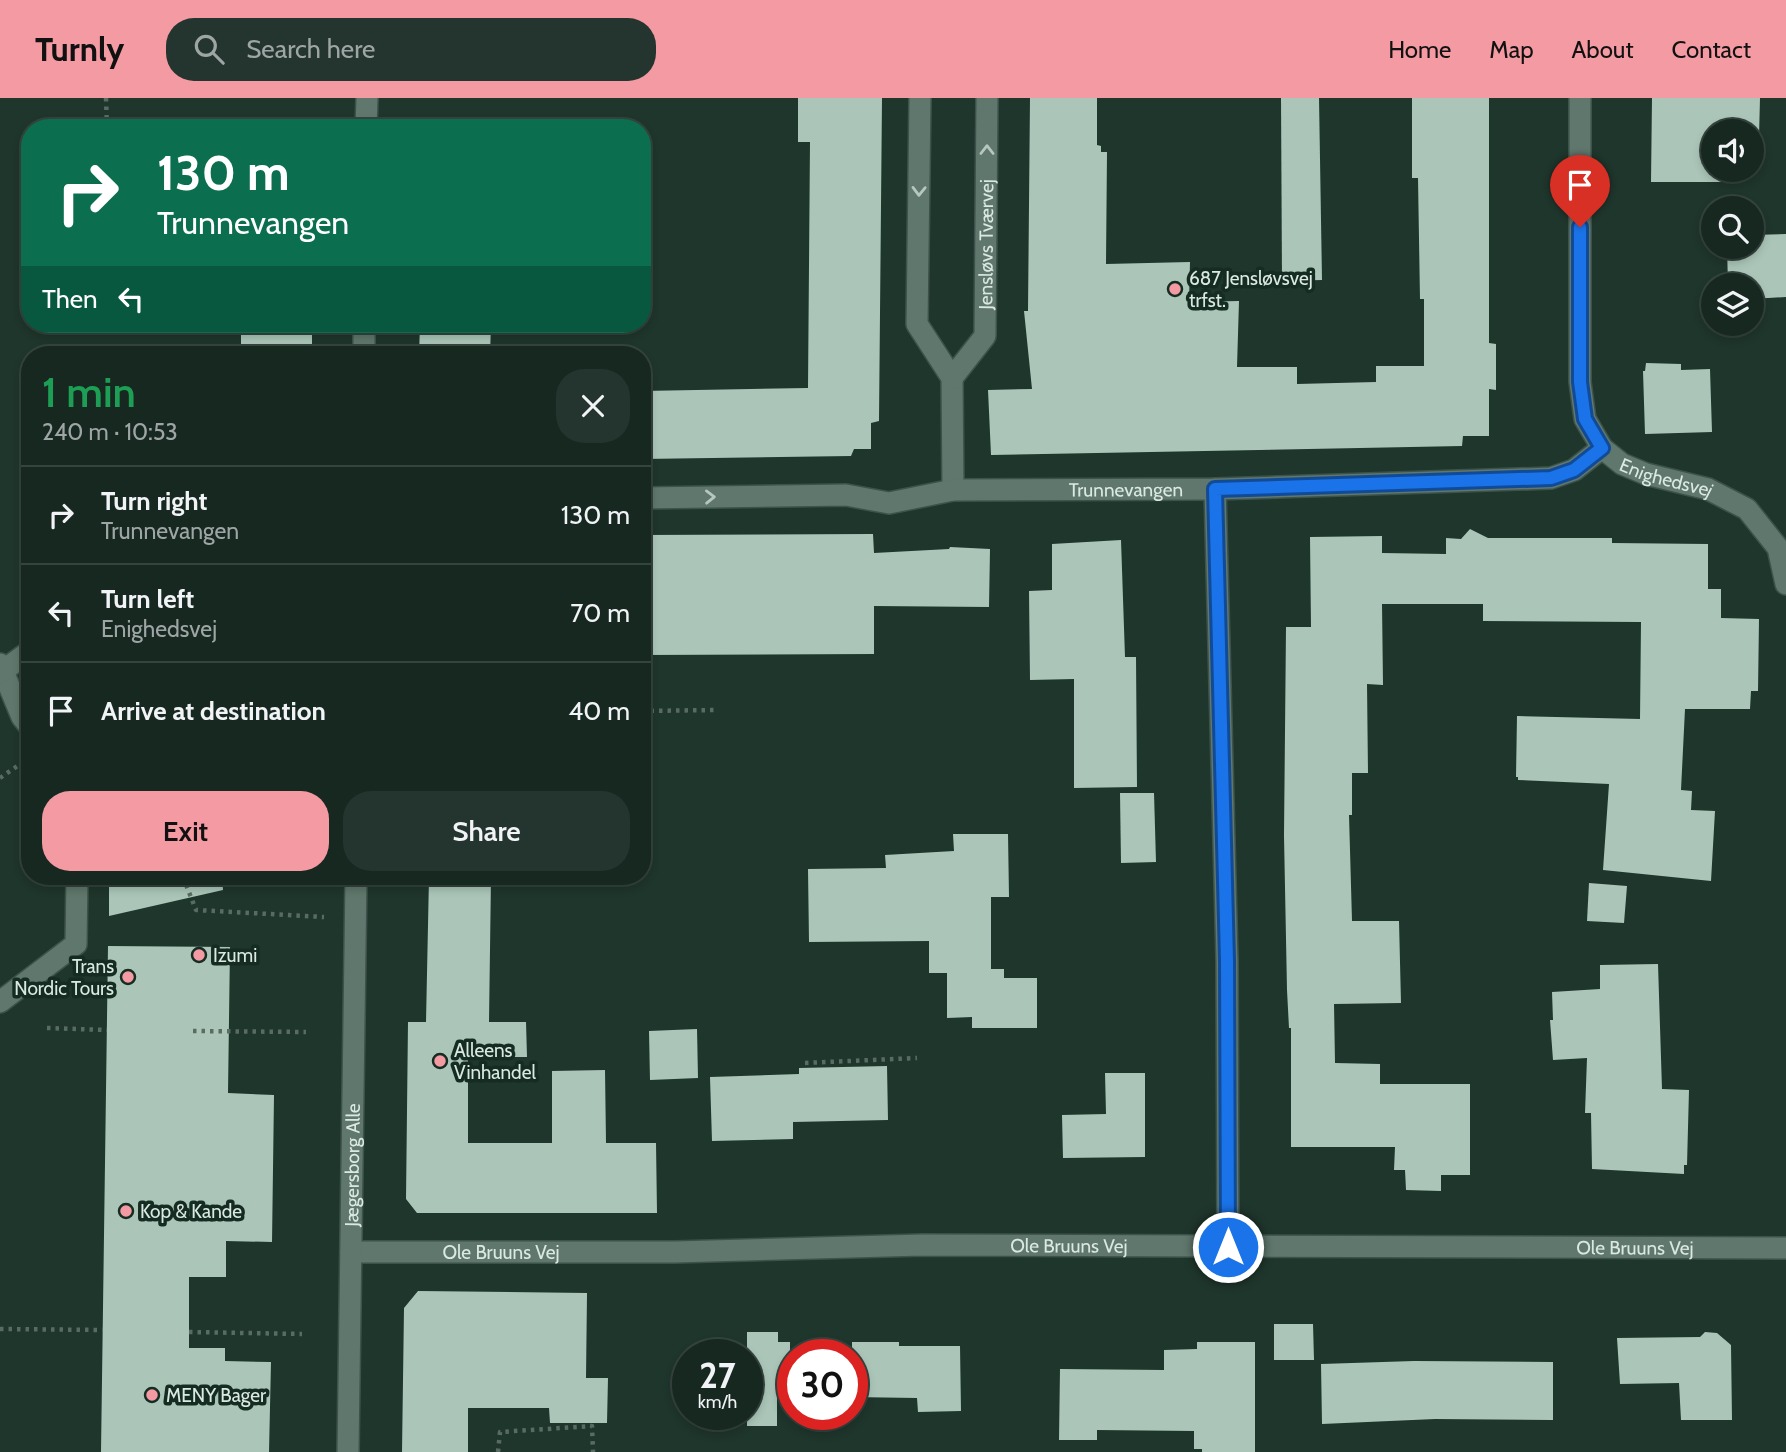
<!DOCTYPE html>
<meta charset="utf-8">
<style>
:root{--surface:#172821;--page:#24342e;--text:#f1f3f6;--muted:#9ea6a5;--line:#36443f;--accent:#f49aa3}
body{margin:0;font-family:Cabin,sans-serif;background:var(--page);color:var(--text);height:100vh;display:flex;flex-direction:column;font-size:26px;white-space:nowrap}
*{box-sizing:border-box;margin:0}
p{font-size:23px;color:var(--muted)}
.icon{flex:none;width:38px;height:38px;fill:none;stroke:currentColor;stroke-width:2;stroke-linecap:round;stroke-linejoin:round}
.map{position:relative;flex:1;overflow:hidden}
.details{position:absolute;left:21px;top:248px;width:630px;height:539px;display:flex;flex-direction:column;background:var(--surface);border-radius:28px;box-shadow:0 4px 10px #0003,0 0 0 2px var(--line)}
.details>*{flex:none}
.hud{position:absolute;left:21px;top:21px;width:630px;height:214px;border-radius:28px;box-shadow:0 4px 10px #0003,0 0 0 2px var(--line);background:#0b6e4f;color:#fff;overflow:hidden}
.controls{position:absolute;left:1701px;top:21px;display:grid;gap:14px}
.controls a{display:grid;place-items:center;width:63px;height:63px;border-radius:50%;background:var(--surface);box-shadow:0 4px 10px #0003,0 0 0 2px var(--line);font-size:35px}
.speed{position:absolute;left:672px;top:1241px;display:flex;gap:14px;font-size:35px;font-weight:700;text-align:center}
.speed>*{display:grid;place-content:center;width:91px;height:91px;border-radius:50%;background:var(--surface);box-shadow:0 4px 10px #0003,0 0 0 2px var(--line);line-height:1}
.speed small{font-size:18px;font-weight:400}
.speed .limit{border:10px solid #d22;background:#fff;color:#111}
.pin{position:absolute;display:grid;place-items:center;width:60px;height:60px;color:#fff;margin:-72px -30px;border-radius:50% 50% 50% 0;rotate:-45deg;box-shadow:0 0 7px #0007}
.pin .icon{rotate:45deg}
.me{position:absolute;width:77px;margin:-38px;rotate:0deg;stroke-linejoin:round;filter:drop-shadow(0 0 5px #0008)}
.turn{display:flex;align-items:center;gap:24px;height:147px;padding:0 21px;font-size:32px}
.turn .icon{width:91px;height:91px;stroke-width:2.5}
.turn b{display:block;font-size:49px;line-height:60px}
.then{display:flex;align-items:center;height:66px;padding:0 21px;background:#0003;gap:14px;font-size:26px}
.round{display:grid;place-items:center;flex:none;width:74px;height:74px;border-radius:28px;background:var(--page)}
.summary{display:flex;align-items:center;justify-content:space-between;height:119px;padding:0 21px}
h1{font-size:42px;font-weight:600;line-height:52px;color:#1e9e55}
.action{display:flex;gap:14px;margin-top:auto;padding:14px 21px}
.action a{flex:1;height:80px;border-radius:28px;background:var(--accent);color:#111;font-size:28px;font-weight:600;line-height:80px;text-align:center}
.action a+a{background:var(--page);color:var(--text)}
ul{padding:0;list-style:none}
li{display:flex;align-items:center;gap:21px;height:98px;padding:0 21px;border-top:2px solid var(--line)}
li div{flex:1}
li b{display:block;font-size:26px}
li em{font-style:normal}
header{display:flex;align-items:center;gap:42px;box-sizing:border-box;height:98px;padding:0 35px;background:var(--accent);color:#111}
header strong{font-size:33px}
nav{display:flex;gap:38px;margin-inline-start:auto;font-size:24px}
.search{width:490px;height:63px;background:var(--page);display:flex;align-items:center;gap:18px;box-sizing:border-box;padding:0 24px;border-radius:28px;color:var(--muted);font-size:26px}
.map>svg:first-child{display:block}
</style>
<header>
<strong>Turnly</strong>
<div class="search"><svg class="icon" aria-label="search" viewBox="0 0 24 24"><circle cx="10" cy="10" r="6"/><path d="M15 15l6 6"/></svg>Search here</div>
<nav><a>Home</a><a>Map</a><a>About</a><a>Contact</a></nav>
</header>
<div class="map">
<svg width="1786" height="1354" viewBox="0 0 1786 1354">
<rect width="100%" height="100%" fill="#1f362c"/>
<g fill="#abc6b9">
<path d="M 798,0 L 882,0 L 879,323 L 871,325 L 871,351 L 854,351 L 851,358 L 642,361 L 642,293 L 808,290 L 810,44 L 798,44 Z"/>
<path d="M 1030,0 L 1097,0 L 1097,47 L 1101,48 L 1101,54 L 1107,54 L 1106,166 L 1190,164 L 1189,204 L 1239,203 L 1237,269 L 1297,269 L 1297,286 L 1376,284 L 1376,268 L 1424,268 L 1424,201 L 1420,201 L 1418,80 L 1412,80 L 1412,0 L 1489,0 L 1489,245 L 1496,246 L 1496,292 L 1489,291 L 1489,338 L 1463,338 L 1462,348 L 991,357 L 988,292 L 1032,291 L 1024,213 L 1028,213 Z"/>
<path d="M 1281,0 L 1319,0 L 1322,182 L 1282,183 Z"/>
<path d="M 1652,0 L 1760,0 L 1759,39 L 1752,39 L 1752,33 L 1713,33 L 1713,72 L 1735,72 L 1735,84 L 1651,84 Z"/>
<path d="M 1786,136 L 1786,199 L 1752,201 L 1752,187 L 1728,187 L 1727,149 L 1752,149 L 1752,137 Z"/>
<rect x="241" y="226" width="71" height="31"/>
<path d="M 420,226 L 491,226 L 490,257 L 419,257 Z"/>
<path d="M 1646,265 L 1681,266 L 1681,272 L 1710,271 L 1712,334 L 1645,336 L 1643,273 L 1645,273 Z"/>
<path d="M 1470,431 L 1488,440 L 1612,440 L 1612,445 L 1708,446 L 1708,491 L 1721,491 L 1721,520 L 1759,521 L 1758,593 L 1751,593 L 1750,611 L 1685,611 L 1681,692 L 1692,693 L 1691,712 L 1715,713 L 1711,783 L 1603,772 L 1609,686 L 1518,682 L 1518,679 L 1516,679 L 1517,618 L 1640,621 L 1641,524 L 1483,523 L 1483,506 L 1382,506 L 1383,587 L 1367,586 L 1368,675 L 1352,675 L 1352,717 L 1349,717 L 1352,823 L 1399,823 L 1401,905 L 1334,906 L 1335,965 L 1380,966 L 1380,986 L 1470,986 L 1470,1077 L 1441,1077 L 1441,1093 L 1406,1092 L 1405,1072 L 1394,1072 L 1395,1049 L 1291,1049 L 1291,930 L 1289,930 L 1287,892 L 1284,738 L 1286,529 L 1311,529 L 1310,439 L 1382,438 L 1382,455 L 1446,456 L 1446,440 L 1461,441 Z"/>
<path d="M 873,436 L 874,455 L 949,451 L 950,449 L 990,451 L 989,509 L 874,508 L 874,556 L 642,557 L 642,437 Z"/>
<path d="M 1121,442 L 1125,559 L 1136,559 L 1137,689 L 1074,690 L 1074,581 L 1030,582 L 1029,493 L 1052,492 L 1052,446 Z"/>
<path d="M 1120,695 L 1154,695 L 1156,764 L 1121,765 Z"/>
<path d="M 953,736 L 1008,736 L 1009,799 L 991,799 L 991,871 L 1004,871 L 1004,880 L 1037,880 L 1037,930 L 972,930 L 972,919 L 947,920 L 947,875 L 929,875 L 929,843 L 809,844 L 808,771 L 886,770 L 885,757 L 954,753 Z"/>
<path d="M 109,779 L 222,779 L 223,792 L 109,818 Z"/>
<path d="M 429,779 L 491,779 L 489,924 L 526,924 L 527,959 L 468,959 L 468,1045 L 552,1045 L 552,973 L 605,972 L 606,1045 L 656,1045 L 657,1115 L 417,1115 L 406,1101 L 408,924 L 426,924 Z"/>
<path d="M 1589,785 L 1627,788 L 1624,825 L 1587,823 Z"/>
<path d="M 108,848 L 230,849 L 228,995 L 274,997 L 272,1144 L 226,1143 L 226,1179 L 189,1179 L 189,1250 L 225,1250 L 225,1263 L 271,1264 L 269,1354 L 101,1354 Z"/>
<path d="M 1658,866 L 1662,991 L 1689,992 L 1687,1067 L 1684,1067 L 1684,1076 L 1592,1071 L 1591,1015 L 1585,1015 L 1587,960 L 1553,962 L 1550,922 L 1553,922 L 1552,894 L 1600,891 L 1600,867 Z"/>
<path d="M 697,931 L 698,980 L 650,982 L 649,933 Z"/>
<path d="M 887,968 L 888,1022 L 793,1024 L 793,1041 L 712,1043 L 710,979 L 799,976 L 799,970 Z"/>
<path d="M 1105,975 L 1145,975 L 1145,1059 L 1063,1060 L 1062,1017 L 1106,1016 Z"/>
<path d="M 418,1193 L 587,1195 L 586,1280 L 608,1280 L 607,1325 L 550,1325 L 549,1310 L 468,1310 L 468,1354 L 402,1354 L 404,1210 Z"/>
<path d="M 1274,1226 L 1313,1226 L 1314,1262 L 1274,1262 Z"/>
<path d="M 747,1234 L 778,1234 L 778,1244 L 790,1244 L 790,1298 L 777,1298 L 777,1328 L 747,1328 Z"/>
<path d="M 1705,1234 L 1717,1235 L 1731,1247 L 1732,1322 L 1681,1322 L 1679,1285 L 1620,1286 L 1617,1240 L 1700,1239 Z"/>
<path d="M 852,1244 L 899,1244 L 899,1248 L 960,1248 L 961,1313 L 918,1314 L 917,1300 L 852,1299 Z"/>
<path d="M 1197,1244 L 1255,1244 L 1255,1354 L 1202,1354 L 1202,1351 L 1194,1351 L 1194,1333 L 1097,1332 L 1097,1342 L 1059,1342 L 1060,1271 L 1164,1272 L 1164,1252 L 1197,1251 Z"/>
<path d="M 1414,1263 L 1553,1264 L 1553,1322 L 1435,1321 L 1322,1326 L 1321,1266 Z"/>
</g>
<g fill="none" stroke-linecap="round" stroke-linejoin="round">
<g stroke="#3d524a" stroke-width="24">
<g id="minor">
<path d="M 920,0 L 917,226 L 952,280 L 953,392"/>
<path id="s1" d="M 1580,0 L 1580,284 L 1585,321 L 1602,350 L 1622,366 L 1646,376 L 1708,391 L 1747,411 L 1778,450 L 1786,486"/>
<path d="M 366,30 L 367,0"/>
<path d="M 364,257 L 364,226"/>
<path id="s2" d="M 952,280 L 985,238 L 987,0"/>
<path d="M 1215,391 L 1227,862 L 1228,1149"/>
<path id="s3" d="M 642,400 L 846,397 L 889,405 L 953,392 L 1215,391 L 1551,380 L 1574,372 L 1602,350"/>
<path d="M 0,566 L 22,619 L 30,629"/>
<path d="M 0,575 L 30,553"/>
<path d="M 0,904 L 76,846 L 77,779"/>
<path id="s4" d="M 351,1154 L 675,1154 L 922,1147 L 1786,1150"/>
<path id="s5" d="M 348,1354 L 356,779"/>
</g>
</g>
<g stroke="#586c63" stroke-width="4.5" stroke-dasharray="3.5 5" stroke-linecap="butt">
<path d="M 106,0 L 107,30"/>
<path d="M 642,613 L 715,612"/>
<path d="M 0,680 L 29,660"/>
<path d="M 183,779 L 196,812 L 324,819"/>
<path d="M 47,930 L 107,932"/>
<path d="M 193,933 L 306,934"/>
<path d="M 805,965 L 917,960"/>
<path d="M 0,1231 L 103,1232"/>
<path d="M 189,1234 L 302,1236"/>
<path d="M 498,1354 L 500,1334 L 592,1328 L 593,1354"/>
</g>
<use href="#minor" stroke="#5f776c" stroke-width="21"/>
</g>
<defs><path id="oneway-chevron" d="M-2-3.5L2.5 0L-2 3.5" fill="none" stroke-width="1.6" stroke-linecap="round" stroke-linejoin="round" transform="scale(1.75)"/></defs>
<g stroke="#b6c7bf">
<use href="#oneway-chevron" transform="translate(987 52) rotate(-90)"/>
<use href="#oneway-chevron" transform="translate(919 93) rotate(91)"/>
<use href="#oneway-chevron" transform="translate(710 399) rotate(-1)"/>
</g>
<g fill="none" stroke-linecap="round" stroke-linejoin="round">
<g stroke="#114b97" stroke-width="18">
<path id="route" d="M 1228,1149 L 1227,862 L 1215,391 L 1551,380 L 1574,372 L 1602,350 L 1585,321 L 1580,284 L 1580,129"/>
</g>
<use href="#route" stroke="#1a73e8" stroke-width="12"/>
</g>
<g fill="#f49aa3" stroke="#152c22" stroke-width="2.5">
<circle cx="1175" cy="191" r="7"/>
<circle cx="199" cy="857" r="7"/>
<circle cx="128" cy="879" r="7"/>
<circle cx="440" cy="963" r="7"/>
<circle cx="126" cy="1113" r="7"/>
<circle cx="152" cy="1297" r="7"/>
</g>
<g text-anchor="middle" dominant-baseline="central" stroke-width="7" stroke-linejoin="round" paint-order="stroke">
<g font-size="19" fill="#dbe9e2" stroke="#152c22">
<text stroke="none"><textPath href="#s2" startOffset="145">Jensløvs Tværvej</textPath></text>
<text stroke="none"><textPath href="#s1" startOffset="427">Enighedsvej</textPath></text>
<text stroke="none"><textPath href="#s3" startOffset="486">Trunnevangen</textPath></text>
<text stroke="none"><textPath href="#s5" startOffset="287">Jægersborg Alle</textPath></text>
<text stroke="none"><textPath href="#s4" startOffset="718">Ole Bruuns Vej</textPath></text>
<text stroke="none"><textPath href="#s4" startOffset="1284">Ole Bruuns Vej</textPath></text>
<text stroke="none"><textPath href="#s4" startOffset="150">Ole Bruuns Vej</textPath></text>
</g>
<g font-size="19" fill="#dbe9e2" stroke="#152c22" text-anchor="start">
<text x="1189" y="180">687 Jensløvsvej<tspan x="1189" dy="22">trfst.</tspan></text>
<text x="213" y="857">Izumi</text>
<text x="114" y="868" text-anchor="end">Trans<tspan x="114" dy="22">Nordic Tours</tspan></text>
<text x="454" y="952">Alleens<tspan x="454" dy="22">Vinhandel</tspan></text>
<text x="140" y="1113">Kop &amp; Kande</text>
<text x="166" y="1297">MENY Bager</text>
</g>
</g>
</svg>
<div class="controls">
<a><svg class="icon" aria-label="sound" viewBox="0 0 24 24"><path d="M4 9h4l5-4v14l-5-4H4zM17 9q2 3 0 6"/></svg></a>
<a><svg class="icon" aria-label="search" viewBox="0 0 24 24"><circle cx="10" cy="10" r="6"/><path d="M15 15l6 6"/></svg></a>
<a><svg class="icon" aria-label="layers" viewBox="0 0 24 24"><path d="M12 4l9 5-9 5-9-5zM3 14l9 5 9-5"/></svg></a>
</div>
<div class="speed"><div>27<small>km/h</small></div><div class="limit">30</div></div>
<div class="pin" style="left:1580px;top:129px;background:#d93025"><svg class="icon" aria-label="arrive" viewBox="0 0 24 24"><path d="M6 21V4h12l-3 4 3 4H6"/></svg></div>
<svg class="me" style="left:1228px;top:1149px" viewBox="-20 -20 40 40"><circle r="17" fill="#1a73e8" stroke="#fff" stroke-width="3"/><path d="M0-11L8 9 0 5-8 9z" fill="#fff"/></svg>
<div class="hud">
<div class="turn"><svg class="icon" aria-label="right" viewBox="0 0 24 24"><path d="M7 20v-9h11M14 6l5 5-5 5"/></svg><div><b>130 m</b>Trunnevangen</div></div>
<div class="then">Then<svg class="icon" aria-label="left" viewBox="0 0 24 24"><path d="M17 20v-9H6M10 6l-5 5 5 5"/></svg></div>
</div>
<section class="details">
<div class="summary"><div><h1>1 min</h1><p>240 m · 10:53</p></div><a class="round"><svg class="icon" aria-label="close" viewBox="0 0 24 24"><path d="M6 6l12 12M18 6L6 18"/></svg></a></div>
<ul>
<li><svg class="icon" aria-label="right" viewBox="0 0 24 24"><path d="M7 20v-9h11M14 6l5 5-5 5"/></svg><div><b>Turn right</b><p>Trunnevangen</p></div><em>130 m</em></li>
<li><svg class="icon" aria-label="left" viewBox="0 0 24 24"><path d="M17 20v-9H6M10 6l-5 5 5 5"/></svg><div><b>Turn left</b><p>Enighedsvej</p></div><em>70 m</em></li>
<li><svg class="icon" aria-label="arrive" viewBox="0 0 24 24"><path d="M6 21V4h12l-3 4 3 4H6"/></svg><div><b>Arrive at destination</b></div><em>40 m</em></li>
</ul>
<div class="action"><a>Exit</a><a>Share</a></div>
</section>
</div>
